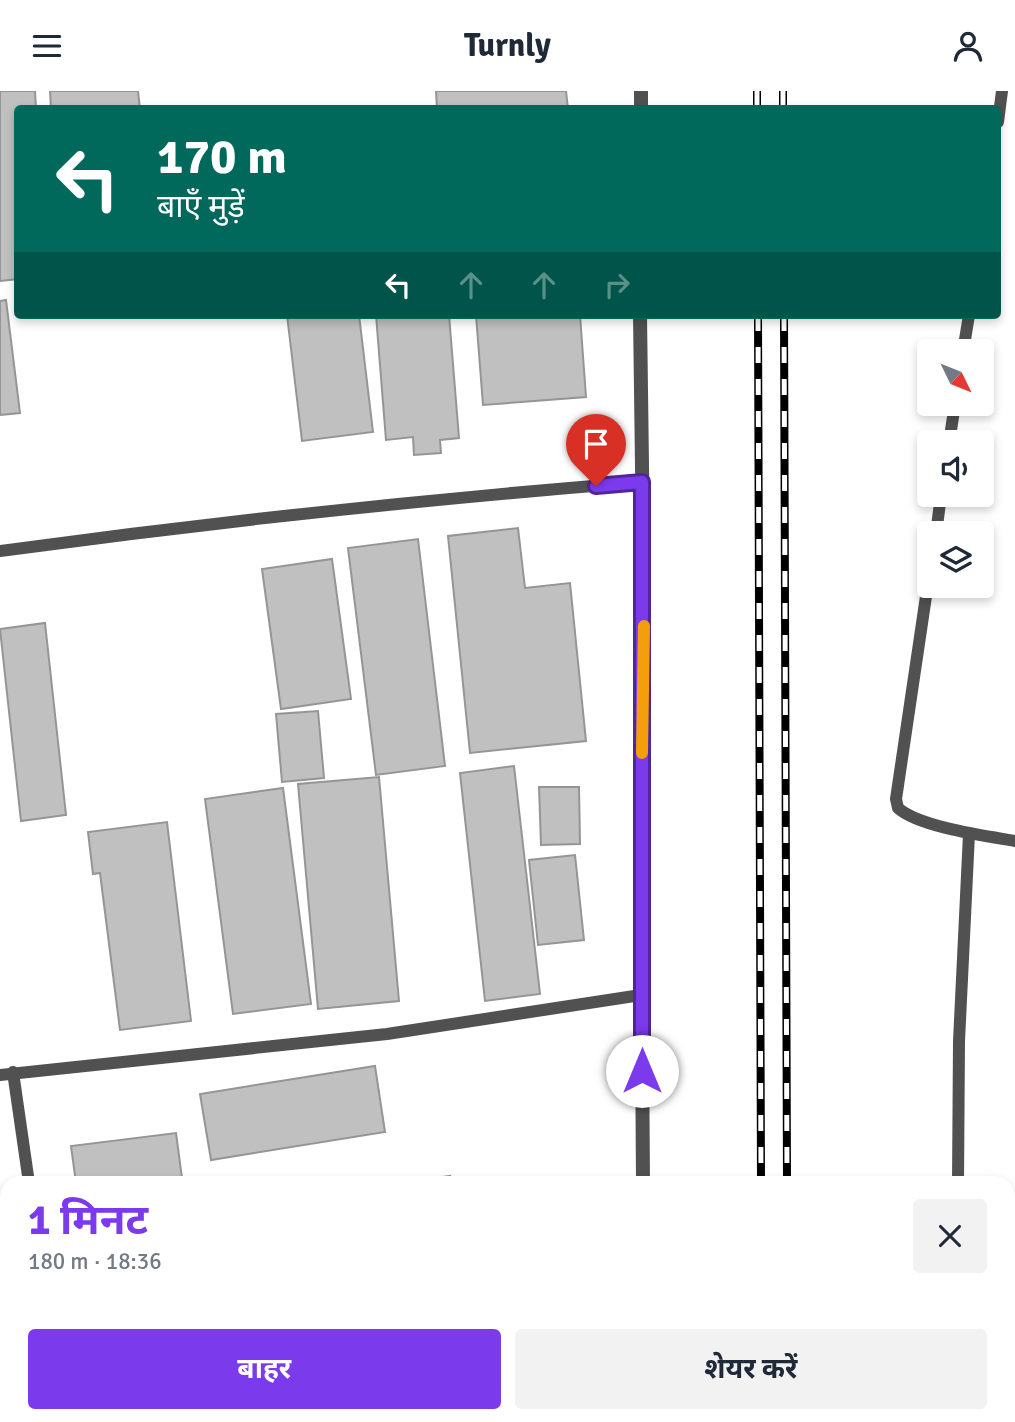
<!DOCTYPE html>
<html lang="hi">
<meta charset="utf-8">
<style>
:root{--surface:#fff;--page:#f2f2f3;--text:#1f2937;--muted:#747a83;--accent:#7c3aed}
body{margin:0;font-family:Signika,"Noto Sans Devanagari",sans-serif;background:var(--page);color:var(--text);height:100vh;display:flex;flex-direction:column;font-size:26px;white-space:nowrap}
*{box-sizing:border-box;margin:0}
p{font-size:23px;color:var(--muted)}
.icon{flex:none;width:38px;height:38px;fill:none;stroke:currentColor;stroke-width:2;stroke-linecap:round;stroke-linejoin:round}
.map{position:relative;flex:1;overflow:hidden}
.details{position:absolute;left:0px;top:1085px;width:1015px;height:247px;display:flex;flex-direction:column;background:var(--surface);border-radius:21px 21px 0 0;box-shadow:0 4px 10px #0003}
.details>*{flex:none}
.banner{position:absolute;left:14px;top:14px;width:987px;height:214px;border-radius:7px;box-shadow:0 4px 10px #0003;background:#00695c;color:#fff;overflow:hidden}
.needle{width:46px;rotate:133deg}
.buttons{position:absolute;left:917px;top:248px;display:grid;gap:14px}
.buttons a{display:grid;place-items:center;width:77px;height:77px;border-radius:7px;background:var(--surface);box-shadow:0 4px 10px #0003;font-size:35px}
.pin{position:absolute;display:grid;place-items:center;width:60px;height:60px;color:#fff;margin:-72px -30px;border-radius:50% 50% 50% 0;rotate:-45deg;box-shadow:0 0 7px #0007}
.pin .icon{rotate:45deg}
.me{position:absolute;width:77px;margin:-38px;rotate:0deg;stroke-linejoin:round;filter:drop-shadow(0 0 5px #0008)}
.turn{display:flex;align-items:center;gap:24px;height:147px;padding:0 28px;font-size:32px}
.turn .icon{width:91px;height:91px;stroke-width:2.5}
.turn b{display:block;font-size:49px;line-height:60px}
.lanes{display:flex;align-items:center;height:66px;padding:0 28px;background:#0003;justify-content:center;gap:35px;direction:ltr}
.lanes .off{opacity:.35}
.round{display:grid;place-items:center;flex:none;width:74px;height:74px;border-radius:7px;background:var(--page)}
.overview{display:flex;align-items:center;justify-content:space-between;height:119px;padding:0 28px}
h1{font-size:42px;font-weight:700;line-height:52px;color:var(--accent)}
.button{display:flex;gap:14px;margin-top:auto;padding:14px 28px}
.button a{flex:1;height:80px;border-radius:7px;background:var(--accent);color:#fff;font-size:28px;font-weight:700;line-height:80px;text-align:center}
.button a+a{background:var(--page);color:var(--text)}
header{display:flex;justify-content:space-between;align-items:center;height:91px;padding:0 28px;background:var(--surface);font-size:32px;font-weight:700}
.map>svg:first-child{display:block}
</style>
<header><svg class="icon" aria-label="menu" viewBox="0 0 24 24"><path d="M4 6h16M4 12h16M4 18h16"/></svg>Turnly<svg class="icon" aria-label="person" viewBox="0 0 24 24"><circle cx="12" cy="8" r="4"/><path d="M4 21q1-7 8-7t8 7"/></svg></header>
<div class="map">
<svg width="1015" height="1331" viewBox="0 0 1015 1331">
<rect width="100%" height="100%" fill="#fff"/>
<g fill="#c0c0c0" stroke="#959595" stroke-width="2">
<path d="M 0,0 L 35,0 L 36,18 L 18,18 L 18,188 L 0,190 Z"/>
<path d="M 50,0 L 138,0 L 140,18 L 51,18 Z"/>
<path d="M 436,0 L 566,0 L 568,18 L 437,18 Z"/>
<path d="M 6,209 L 20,322 L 0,324 L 0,210 Z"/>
<path d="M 287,224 L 359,224 L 373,341 L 302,350 Z"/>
<path d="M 376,224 L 449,224 L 459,347 L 440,349 L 441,362 L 414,364 L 413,346 L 386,349 Z"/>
<path d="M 476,224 L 580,224 L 586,306 L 483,314 Z"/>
<path d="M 518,437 L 525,497 L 570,492 L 586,650 L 470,662 L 448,445 Z"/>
<path d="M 418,448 L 445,675 L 376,684 L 348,457 Z"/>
<path d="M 332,468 L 351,608 L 281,618 L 262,478 Z"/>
<path d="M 45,532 L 66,724 L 21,730 L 0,538 Z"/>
<path d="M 318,620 L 324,687 L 282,691 L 276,623 Z"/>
<path d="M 514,675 L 540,903 L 485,910 L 460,682 Z"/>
<path d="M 379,686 L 399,910 L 318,918 L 298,693 Z"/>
<path d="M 539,696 L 579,696 L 580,753 L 541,754 Z"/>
<path d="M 283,697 L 311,913 L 233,923 L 205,708 Z"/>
<path d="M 167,731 L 191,930 L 120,939 L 100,782 L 93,783 L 88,741 Z"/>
<path d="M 575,764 L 584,849 L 538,854 L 529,769 Z"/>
<path d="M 375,975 L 385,1041 L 211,1069 L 200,1003 Z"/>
<path d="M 176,1042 L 182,1087 L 142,1092 L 76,1092 L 71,1055 Z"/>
<path d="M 450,1085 L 449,1092 L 398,1092 Z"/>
<path d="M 454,1325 L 480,1325 L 481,1331 L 455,1331 Z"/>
</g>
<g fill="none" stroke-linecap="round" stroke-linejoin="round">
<g stroke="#515151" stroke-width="12">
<path d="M 998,31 L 1002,0"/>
<path d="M 963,261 L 969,224"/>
<path d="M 949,352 L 955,313"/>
<path d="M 936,443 L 941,404"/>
<path d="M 0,460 C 213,431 427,408 642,391"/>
<path d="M 929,485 L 896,708 L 898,717 C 919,736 986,745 1015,750"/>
<path d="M 13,981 L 29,1092"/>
<path d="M 0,984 L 387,943 L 641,904"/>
<path d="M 958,1092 L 959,950 L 969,743"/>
<path d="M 63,1325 L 63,1331"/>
<path d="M 958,1331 L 958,1325"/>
</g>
<g stroke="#515151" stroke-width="14">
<path d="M 641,18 L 641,0"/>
<path d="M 640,224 L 644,525 L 641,799 L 643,1092"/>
<path d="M 643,1331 L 643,1325"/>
</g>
<g stroke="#000" stroke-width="8">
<g id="rail">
<path d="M 757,0 L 757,18"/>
<path d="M 783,0 L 783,18"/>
<path d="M 758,224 L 761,1092"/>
<path d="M 784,224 L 787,1092"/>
<path d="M 762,1325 L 762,1331"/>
<path d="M 788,1325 L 788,1331"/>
</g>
</g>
<use href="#rail" stroke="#fff" stroke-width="5" stroke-dasharray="16" stroke-linecap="butt"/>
</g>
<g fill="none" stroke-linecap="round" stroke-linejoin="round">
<g stroke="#51269a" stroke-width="18">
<path id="route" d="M 596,395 L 642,391 L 642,980"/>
</g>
<use href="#route" stroke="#7c3aed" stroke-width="12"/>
<path stroke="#f59e0b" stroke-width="12" d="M 642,662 L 644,535"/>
</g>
</svg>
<div class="buttons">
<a><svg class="needle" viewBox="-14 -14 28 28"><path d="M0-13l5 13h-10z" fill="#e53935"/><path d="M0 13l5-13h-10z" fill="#747a83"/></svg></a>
<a><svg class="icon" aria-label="sound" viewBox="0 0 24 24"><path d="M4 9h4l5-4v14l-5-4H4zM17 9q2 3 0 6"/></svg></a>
<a><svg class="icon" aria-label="layers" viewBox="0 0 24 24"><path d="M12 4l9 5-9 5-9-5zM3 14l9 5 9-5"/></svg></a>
</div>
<div class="pin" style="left:596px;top:395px;background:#d93025"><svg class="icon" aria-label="arrive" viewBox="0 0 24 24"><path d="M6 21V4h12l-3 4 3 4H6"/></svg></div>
<svg class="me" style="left:642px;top:980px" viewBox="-20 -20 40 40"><circle r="19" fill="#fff"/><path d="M0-13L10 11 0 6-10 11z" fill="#7c3aed"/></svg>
<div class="banner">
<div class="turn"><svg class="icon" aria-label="left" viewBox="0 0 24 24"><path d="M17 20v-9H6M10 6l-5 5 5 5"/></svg><div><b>170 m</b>बाएँ मुड़ें</div></div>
<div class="lanes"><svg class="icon" aria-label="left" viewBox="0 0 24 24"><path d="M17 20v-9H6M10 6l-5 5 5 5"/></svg><svg class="icon off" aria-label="ahead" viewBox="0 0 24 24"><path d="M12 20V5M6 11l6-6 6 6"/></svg><svg class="icon off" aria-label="ahead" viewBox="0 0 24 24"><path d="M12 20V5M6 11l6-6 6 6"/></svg><svg class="icon off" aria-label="right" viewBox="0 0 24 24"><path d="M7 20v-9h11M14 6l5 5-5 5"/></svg></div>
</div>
<section class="details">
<div class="overview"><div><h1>1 मिनट</h1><p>180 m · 18:36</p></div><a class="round"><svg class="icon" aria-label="close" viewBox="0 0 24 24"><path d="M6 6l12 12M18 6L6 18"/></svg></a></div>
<div class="button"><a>बाहर</a><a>शेयर करें</a></div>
</section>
</div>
